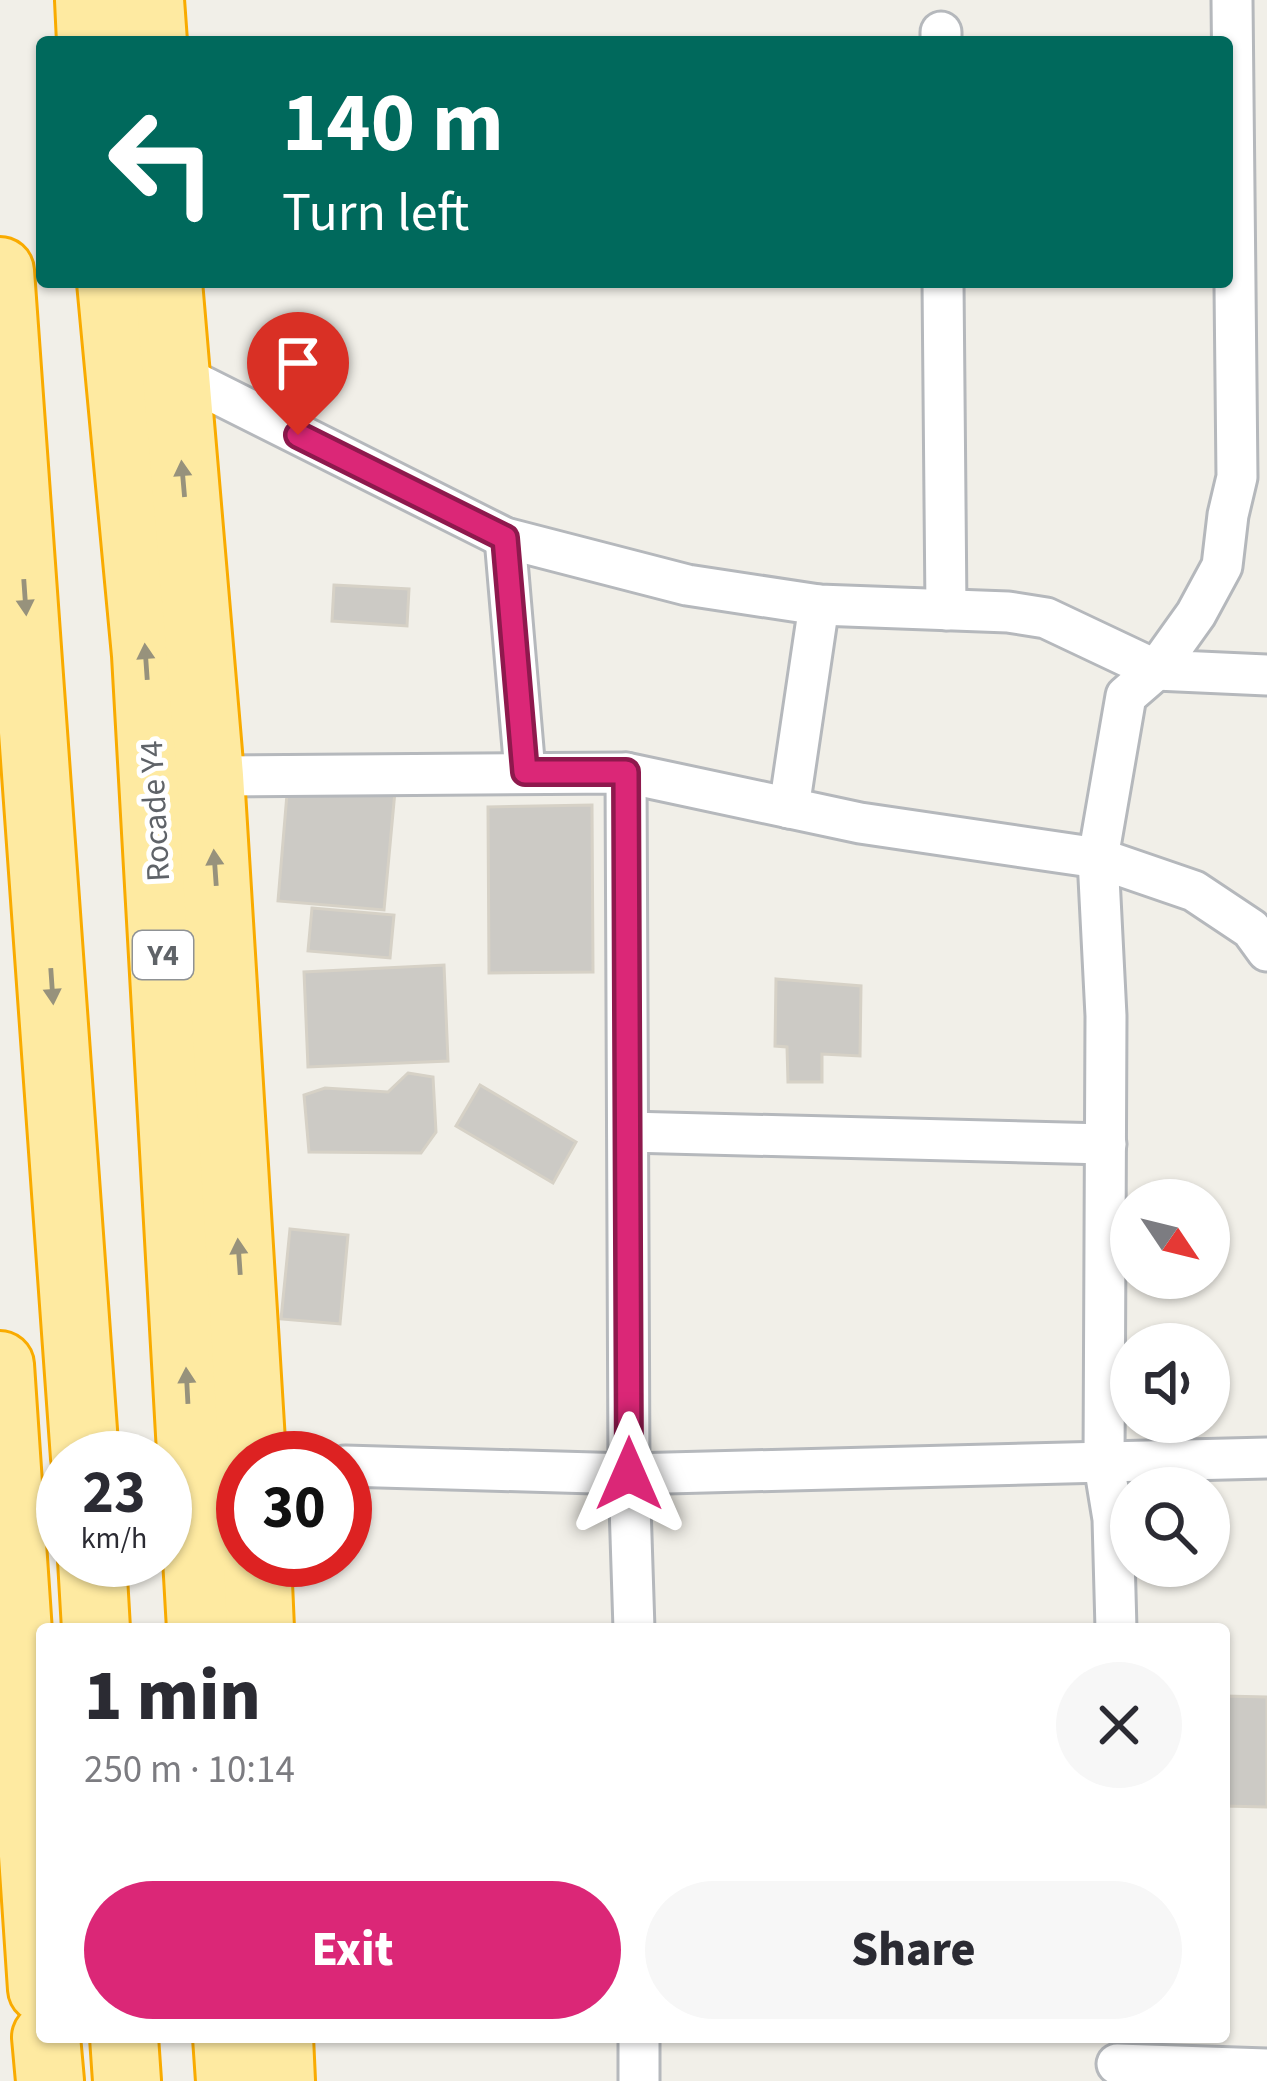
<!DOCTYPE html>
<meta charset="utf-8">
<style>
:root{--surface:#fff;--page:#f7f7f7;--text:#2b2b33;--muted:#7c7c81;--accent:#db2777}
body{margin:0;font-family:"Source Sans 3",sans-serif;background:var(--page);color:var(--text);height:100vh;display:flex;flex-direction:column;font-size:45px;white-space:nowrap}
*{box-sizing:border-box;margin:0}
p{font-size:39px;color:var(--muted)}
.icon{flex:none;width:66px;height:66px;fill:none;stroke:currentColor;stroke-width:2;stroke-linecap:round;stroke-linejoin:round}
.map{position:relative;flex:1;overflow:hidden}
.side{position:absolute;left:36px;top:1623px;width:1194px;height:420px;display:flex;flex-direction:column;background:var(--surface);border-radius:12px;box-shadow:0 3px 9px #0004}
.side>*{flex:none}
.top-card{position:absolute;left:36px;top:36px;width:1197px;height:252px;border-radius:12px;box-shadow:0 3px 9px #0004;background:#00695c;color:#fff;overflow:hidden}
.needle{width:78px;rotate:125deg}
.controls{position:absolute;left:1110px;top:1179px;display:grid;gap:24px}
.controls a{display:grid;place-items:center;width:120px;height:120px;border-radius:50%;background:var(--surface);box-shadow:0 3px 9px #0004;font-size:60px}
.speed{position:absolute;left:36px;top:1431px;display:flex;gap:24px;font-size:60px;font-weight:700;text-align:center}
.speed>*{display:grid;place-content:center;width:156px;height:156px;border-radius:50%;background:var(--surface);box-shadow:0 3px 9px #0004;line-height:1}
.speed small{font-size:30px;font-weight:400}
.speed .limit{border:18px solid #d22;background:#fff;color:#111}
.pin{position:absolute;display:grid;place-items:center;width:102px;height:102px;color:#fff;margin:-123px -51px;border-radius:50% 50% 50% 0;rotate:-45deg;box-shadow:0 0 12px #0007}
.pin .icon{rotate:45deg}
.me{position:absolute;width:132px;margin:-66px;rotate:0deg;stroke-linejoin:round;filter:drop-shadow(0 0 9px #0008)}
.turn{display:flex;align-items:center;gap:42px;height:252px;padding:0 48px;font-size:54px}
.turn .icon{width:156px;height:156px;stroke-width:2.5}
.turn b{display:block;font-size:84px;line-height:102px}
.round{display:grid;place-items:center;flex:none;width:126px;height:126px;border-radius:63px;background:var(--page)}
.headline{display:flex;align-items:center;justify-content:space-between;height:204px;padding:0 48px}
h1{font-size:72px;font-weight:800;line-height:90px}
.button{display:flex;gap:24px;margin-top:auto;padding:24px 48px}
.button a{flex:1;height:138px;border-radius:72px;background:var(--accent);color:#fff;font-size:48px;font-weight:800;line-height:138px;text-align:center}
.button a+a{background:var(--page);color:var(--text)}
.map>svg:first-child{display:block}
</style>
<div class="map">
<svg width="1267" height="2081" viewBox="0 0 1267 2081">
<rect width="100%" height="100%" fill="#f1efe8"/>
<g fill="#cccac5" stroke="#d6d1c6" stroke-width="3">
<path d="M 334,585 L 409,589 L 407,626 L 332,621 Z"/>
<path d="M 288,782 L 395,791 L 384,910 L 278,901 Z"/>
<path d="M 592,805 L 593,972 L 489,973 L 488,807 Z"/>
<path d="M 312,908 L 394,915 L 390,958 L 308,951 Z"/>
<path d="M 444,965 L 448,1061 L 308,1067 L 304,972 Z"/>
<path d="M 776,979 L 861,986 L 860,1056 L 822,1054 L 822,1082 L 788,1082 L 787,1047 L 775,1046 Z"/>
<path d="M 408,1073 L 433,1077 L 436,1132 L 421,1153 L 309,1152 L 304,1095 L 325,1088 L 388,1092 Z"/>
<path d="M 480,1085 L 576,1142 L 553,1183 L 456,1126 Z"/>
<path d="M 290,1229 L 348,1235 L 340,1324 L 281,1319 Z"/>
<path d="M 1224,1696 L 1267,1697 L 1267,1807 L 1224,1806 Z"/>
</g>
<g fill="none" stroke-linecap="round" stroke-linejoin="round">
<g stroke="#b5b8bc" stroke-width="45">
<g id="minor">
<path d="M 1232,0 L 1237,477 L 1228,515 L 1222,566 L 1196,614 L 1156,670 L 1267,675"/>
<path d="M 941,32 L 941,42"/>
<path d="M 943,282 L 946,610"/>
<path d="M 174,372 L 505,538 L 687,585 L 819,605 L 1008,612 L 1046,618 L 1156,670 L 1126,696 L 1098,858 L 1106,1016 L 1104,1464 L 1113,1519 L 1116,1629"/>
<path d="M 505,538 L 525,772"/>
<path d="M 626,773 L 629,1474 L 634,1629"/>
<path d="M 210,776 L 626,773 L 860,823 L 1098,858 L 1194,891 L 1251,929 L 1267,951"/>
<path d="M 789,808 L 819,605"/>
<path d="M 628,1132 L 1106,1144"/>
<path d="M 345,1466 L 629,1474 L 1267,1458"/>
<path d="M 639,2037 L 639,2081"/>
<path d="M 1117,2064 L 1267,2069"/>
</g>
</g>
<g stroke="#f9ab00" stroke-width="72">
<g id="trunk">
<path d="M 89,0 L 91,42"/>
<path d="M 150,0 L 153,42"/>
<path d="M 0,271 L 85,1458"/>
<path d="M 111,282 L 146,655 L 201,1629"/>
<path d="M 168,282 L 210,776 L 252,1458"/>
<path d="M 0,1365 L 42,1989"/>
<path d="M 92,1560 L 96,1629"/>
<path d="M 257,1560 L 260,1629"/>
<path d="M 46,2037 L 50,2081"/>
<path d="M 124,2037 L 127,2081"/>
<path d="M 227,2037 L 230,2081"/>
<path d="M 279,2037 L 281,2081"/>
</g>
</g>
<use href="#minor" stroke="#fff" stroke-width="39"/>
<use href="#trunk" stroke="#feeaa1" stroke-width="66"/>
</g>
<defs><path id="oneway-solid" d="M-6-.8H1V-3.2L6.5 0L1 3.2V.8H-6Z" transform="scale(3)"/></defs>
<g fill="#97927c">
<use href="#oneway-solid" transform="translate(183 479) rotate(-95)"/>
<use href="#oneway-solid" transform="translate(25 597) rotate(86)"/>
<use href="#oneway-solid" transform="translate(146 662) rotate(-94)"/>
<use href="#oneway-solid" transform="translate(215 868) rotate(-94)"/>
<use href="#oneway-solid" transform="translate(52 986) rotate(86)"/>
<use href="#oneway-solid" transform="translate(239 1257) rotate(-94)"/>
<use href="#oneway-solid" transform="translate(187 1386) rotate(-93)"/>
</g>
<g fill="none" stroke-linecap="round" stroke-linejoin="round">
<g stroke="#8e194d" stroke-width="30">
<path id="route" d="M 298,435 L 505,538 L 525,772 L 626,772 L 629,1474"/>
</g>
<use href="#route" stroke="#db2777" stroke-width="21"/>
</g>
<g text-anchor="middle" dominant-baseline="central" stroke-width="10" stroke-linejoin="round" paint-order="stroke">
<rect fill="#fff" stroke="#8f9295" stroke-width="3" x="133" y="931" width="60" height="48" rx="9"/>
<g font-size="30" font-weight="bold" fill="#5f6368">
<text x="163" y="955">Y4</text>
</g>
<g font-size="33" fill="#5f6368" stroke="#fff">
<text transform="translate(155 811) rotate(-93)">Rocade Y4</text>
</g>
</g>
</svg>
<div class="controls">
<a><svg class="needle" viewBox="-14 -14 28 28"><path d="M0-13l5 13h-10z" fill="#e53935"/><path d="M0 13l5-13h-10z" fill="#7c7c81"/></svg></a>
<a><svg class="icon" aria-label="sound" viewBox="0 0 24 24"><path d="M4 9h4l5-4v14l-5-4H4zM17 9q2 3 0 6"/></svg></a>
<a><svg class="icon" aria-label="search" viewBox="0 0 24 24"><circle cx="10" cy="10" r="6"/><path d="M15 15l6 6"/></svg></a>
</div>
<div class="speed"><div>23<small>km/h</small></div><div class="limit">30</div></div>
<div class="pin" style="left:298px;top:435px;background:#d93025"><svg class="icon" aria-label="arrive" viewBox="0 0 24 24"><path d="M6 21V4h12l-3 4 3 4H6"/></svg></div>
<svg class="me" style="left:629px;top:1474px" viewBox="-20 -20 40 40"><path d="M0-17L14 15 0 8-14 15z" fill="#db2777" stroke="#fff" stroke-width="4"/></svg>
<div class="top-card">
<div class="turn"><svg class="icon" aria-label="left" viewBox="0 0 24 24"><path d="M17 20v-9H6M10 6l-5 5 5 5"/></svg><div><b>140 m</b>Turn left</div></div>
</div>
<section class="side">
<div class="headline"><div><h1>1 min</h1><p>250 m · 10:14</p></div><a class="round"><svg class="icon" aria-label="close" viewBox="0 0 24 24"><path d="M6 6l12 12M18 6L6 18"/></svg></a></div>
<div class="button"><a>Exit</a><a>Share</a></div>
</section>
</div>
